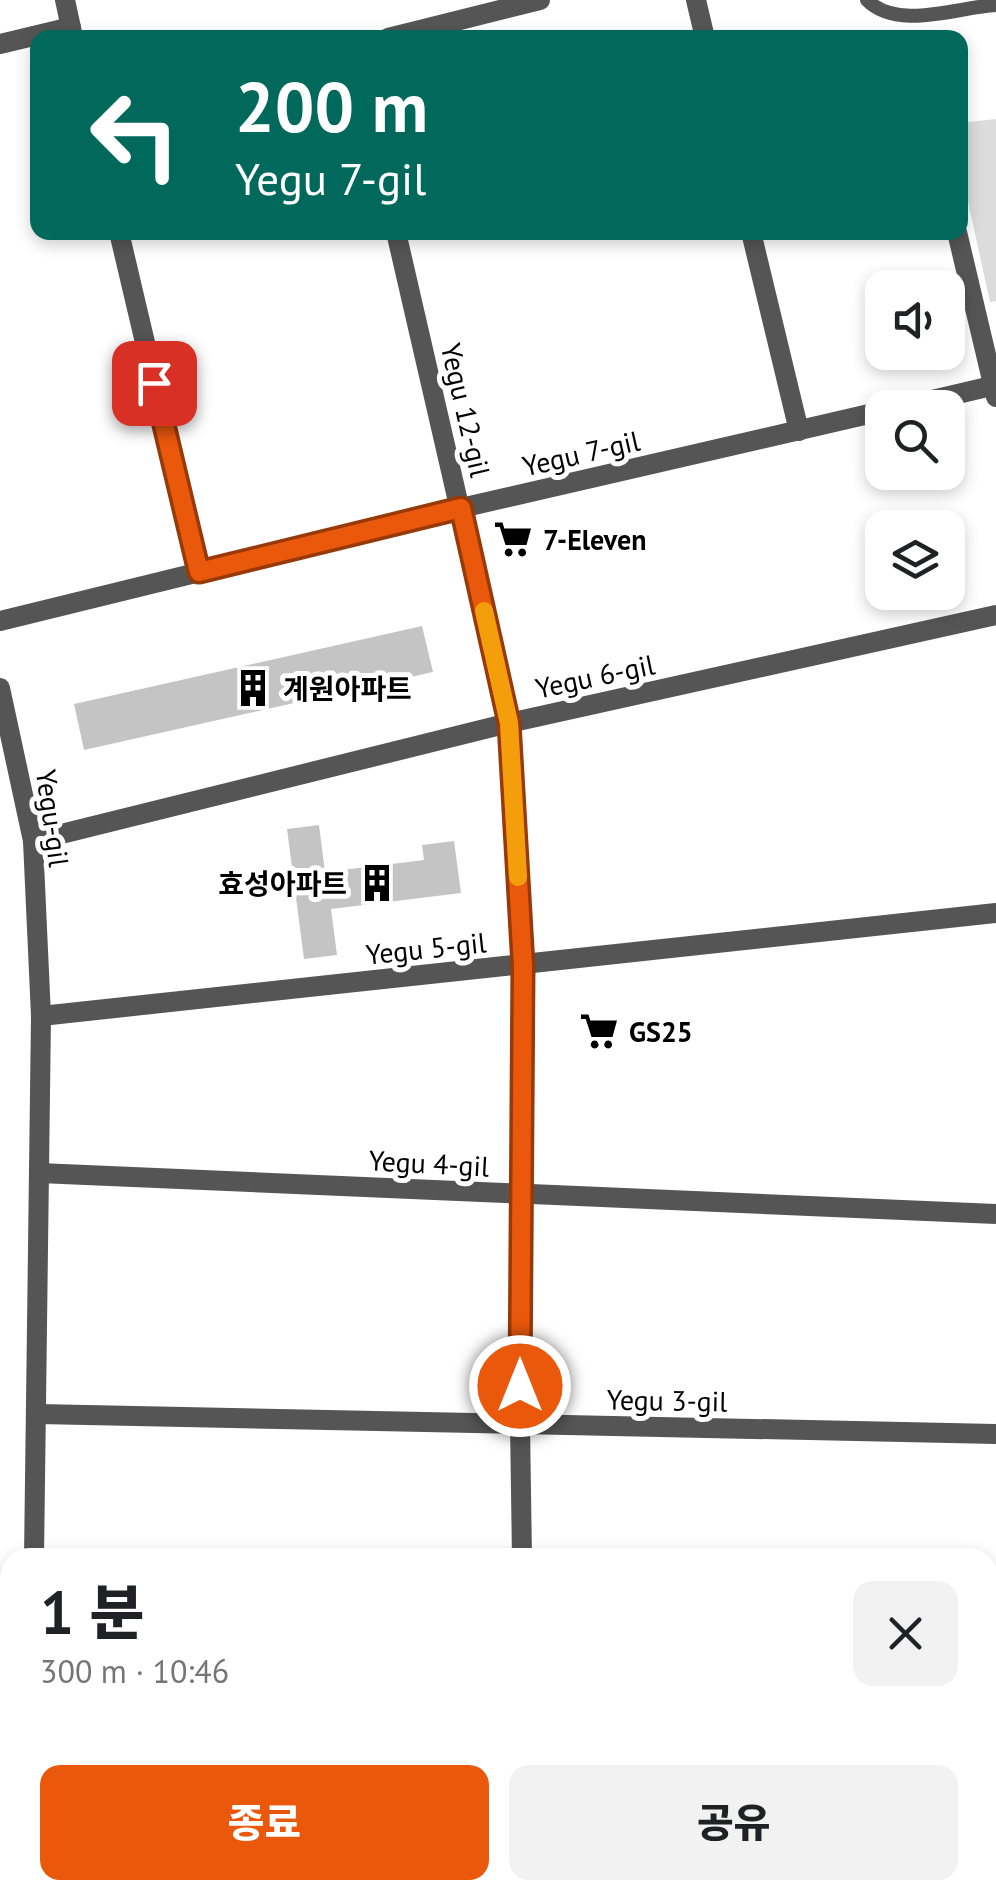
<!DOCTYPE html>
<html lang="ko">
<meta charset="utf-8">
<style>
:root{--surface:#fff;--page:#f2f2f2;--text:#202124;--muted:#757577;--accent:#ea580c}
body{margin:0;font-family:"PT Sans","Noto Sans KR",sans-serif;background:var(--page);color:var(--text);height:100vh;display:flex;flex-direction:column;font-size:38px;white-space:nowrap}
*{box-sizing:border-box;margin:0}
p{font-size:32px;color:var(--muted)}
.icon{flex:none;width:55px;height:55px;fill:none;stroke:currentColor;stroke-width:2;stroke-linecap:round;stroke-linejoin:round}
.map{position:relative;flex:1;overflow:hidden}
.sheet{position:absolute;left:0px;top:1548px;width:998px;height:352px;display:flex;flex-direction:column;background:var(--surface);border-radius:30px 30px 0 0;box-shadow:0 5px 15px #0003}
.sheet>*{flex:none}
.banner{position:absolute;left:30px;top:30px;width:938px;height:210px;border-radius:20px;box-shadow:0 5px 15px #0003;background:#00695c;color:#fff;overflow:hidden}
.buttons{position:absolute;left:865px;top:270px;display:grid;gap:20px}
.buttons a{display:grid;place-items:center;width:100px;height:100px;border-radius:20px;background:var(--surface);box-shadow:0 5px 15px #0003;font-size:50px}
.pin{position:absolute;display:grid;place-items:center;width:85px;height:85px;color:#fff;margin:-42px;border-radius:20px;box-shadow:0 5px 15px #0006}
.me{position:absolute;width:110px;margin:-55px;rotate:0deg;stroke-linejoin:round;filter:drop-shadow(0 0 8px #0008)}
.turn{display:flex;align-items:center;gap:35px;height:210px;padding:0 40px;font-size:45px}
.turn .icon{width:130px;height:130px;stroke-width:2.5}
.turn b{display:block;font-size:70px;line-height:85px}
.round{display:grid;place-items:center;flex:none;width:105px;height:105px;border-radius:20px;background:var(--page)}
.head{display:flex;align-items:center;justify-content:space-between;height:170px;padding:0 40px}
h1{font-size:60px;font-weight:800;line-height:75px}
.action{display:flex;gap:20px;margin-top:auto;padding:20px 40px}
.action a{flex:1;height:115px;border-radius:20px;background:var(--accent);color:#fff;font-size:40px;font-weight:800;line-height:115px;text-align:center}
.action a+a{background:var(--page);color:var(--text)}
.map>svg:first-child{display:block}
</style>
<div class="map">
<svg width="996" height="1898" viewBox="0 0 996 1898">
<rect width="100%" height="100%" fill="#fff"/>
<g fill="#dcdcdc">
<path d="M 996,119 L 996,301 L 990,302 L 960,165 L 960,123 Z"/>
<path d="M 548,1890 L 904,1894 L 905,1898 L 542,1898 Z"/>
</g>
<g fill="#c4c4c4">
<path d="M 422,626 L 433,672 L 84,750 L 74,704 Z"/>
<path d="M 319,825 L 325,872 L 424,860 L 422,845 L 454,841 L 461,893 L 331,909 L 337,955 L 304,959 L 287,829 Z"/>
</g>
<g fill="none" stroke-linecap="round" stroke-linejoin="round">
<path stroke="#555" stroke-width="14" d="M 867,0 C 897,31 958,7 996,5"/>
<g stroke="#555" stroke-width="20">
<path d="M 65,0 L 73,37"/>
<path d="M 696,0 L 705,38"/>
<path d="M 388,38 L 540,0"/>
<path d="M 0,44 L 71,27"/>
<path d="M 119,232 L 199,572"/>
<path d="M 396,232 L 509,723 L 523,966 L 520,1424 L 522,1558"/>
<path d="M 751,232 L 799,431"/>
<path d="M 957,232 L 996,397"/>
<path d="M 898,408 L 996,385"/>
<path d="M 0,621 L 461,508 L 882,411"/>
<path d="M 0,688 L 33,841 L 41,1016 L 34,1558"/>
<path d="M 33,841 L 509,723 L 996,615"/>
<path d="M 41,1016 L 996,913"/>
<path d="M 39,1173 L 996,1214"/>
<path d="M 38,1414 L 996,1434"/>
<path d="M 988,1641 L 996,1582"/>
<path d="M 0,1857 L 10,1858"/>
<path d="M 522,1890 L 522,1898"/>
<path d="M 25,1898 L 25,1890"/>
<path d="M 948,1898 L 956,1890"/>
</g>
</g>
<g fill="none" stroke-linecap="round" stroke-linejoin="round">
<g stroke="#983908" stroke-width="25">
<path id="route" d="M 154,383 L 199,572 L 461,508 L 509,723 L 523,966 L 520,1386"/>
</g>
<use href="#route" stroke="#ea580c" stroke-width="18"/>
<path stroke="#f59e0b" stroke-width="18" d="M 484,611 L 509,723 L 518,877"/>
</g>
<defs>
<g id="supermarket-bare" transform="scale(3)"><path d="M-6-5.5h2.5l.6 2H6L4.5 2H-2.5L-4.4-4H-6ZM-1.5 3.2a1.3 1.3 0 1 0 .1 0ZM3 3.2a1.3 1.3 0 1 0 .1 0Z" fill="#000" stroke="#fff" stroke-width="2.5" paint-order="stroke"/></g>
<g id="building-bare" transform="scale(3)"><path d="M-4-6H4V6H1V3H-1V6H-4ZM-2.5-4.3h1.7v1.8h-1.7ZM.8-4.3h1.7v1.8H.8ZM-2.5-1h1.7V.8h-1.7ZM.8-1h1.7V.8H.8Z" fill="#000" stroke="#fff" stroke-width="2.5" paint-order="stroke"/></g>
</defs>
<g fill-rule="evenodd">
<use href="#supermarket-bare" x="513" y="539"/>
<use href="#building-bare" x="253" y="688"/>
<use href="#building-bare" x="377" y="883"/>
<use href="#supermarket-bare" x="599" y="1031"/>
</g>
<g text-anchor="middle" dominant-baseline="central" stroke-width="10" stroke-linejoin="round" paint-order="stroke">
<g font-size="28" fill="#000" stroke="#fff">
<text transform="translate(466 410) rotate(77)">Yegu 12-gil</text>
<text transform="translate(581 453) rotate(-13)">Yegu 7-gil</text>
<text transform="translate(595 676) rotate(-12)">Yegu 6-gil</text>
<text transform="translate(53 818) rotate(82)">Yegu-gil</text>
<text transform="translate(426 948) rotate(-6)">Yegu 5-gil</text>
<text transform="translate(429 1163) rotate(3)">Yegu 4-gil</text>
<text transform="translate(667 1400) rotate(1)">Yegu 3-gil</text>
</g>
<g font-size="28" font-weight="bold" fill="#000" stroke="#fff" text-anchor="start">
<text x="543" y="539">7-Eleven</text>
<text x="283" y="688">계원아파트</text>
<text x="347" y="883" text-anchor="end">효성아파트</text>
<text x="629" y="1031">GS25</text>
</g>
</g>
</svg>
<div class="buttons">
<a><svg class="icon" aria-label="sound" viewBox="0 0 24 24"><path d="M4 9h4l5-4v14l-5-4H4zM17 9q2 3 0 6"/></svg></a>
<a><svg class="icon" aria-label="search" viewBox="0 0 24 24"><circle cx="10" cy="10" r="6"/><path d="M15 15l6 6"/></svg></a>
<a><svg class="icon" aria-label="layers" viewBox="0 0 24 24"><path d="M12 4l9 5-9 5-9-5zM3 14l9 5 9-5"/></svg></a>
</div>
<div class="pin" style="left:154px;top:383px;background:#d93025"><svg class="icon" aria-label="arrive" viewBox="0 0 24 24"><path d="M6 21V4h12l-3 4 3 4H6"/></svg></div>
<svg class="me" style="left:520px;top:1386px" viewBox="-20 -20 40 40"><circle r="17" fill="#ea580c" stroke="#fff" stroke-width="3"/><path d="M0-11L8 9 0 5-8 9z" fill="#fff"/></svg>
<div class="banner">
<div class="turn"><svg class="icon" aria-label="left" viewBox="0 0 24 24"><path d="M17 20v-9H6M10 6l-5 5 5 5"/></svg><div><b>200 m</b>Yegu 7-gil</div></div>
</div>
<section class="sheet">
<div class="head"><div><h1>1 분</h1><p>300 m · 10:46</p></div><a class="round"><svg class="icon" aria-label="close" viewBox="0 0 24 24"><path d="M6 6l12 12M18 6L6 18"/></svg></a></div>
<div class="action"><a>종료</a><a>공유</a></div>
</section>
</div>
